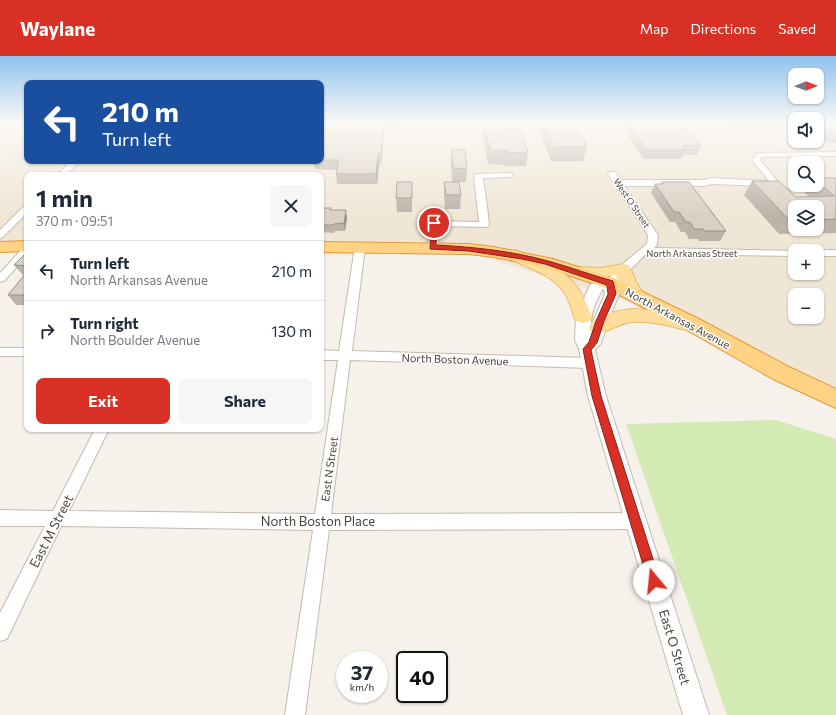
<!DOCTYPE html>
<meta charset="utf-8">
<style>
:root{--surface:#fff;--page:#f6f6f7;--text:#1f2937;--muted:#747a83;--line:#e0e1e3;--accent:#d93025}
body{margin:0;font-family:Commissioner,sans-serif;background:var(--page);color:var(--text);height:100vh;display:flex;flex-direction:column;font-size:15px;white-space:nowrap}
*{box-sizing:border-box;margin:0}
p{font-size:13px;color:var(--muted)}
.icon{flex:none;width:22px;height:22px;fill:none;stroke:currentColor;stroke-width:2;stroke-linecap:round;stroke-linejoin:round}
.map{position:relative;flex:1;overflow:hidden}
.drawer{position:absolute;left:24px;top:116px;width:300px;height:260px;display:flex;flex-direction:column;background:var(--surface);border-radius:8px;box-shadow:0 1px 3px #0004}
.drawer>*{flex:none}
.banner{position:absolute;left:24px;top:24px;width:300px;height:84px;border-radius:8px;box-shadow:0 1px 3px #0004;background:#1a4fa0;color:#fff;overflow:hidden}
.needle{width:26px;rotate:89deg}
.tools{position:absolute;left:788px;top:12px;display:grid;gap:8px}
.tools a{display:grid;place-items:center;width:36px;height:36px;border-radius:8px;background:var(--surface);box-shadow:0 1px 3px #0004;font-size:20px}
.speed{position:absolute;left:336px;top:595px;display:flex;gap:8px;font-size:20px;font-weight:700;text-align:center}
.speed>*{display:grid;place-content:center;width:52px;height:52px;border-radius:50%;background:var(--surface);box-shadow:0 1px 3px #0004;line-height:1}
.speed small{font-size:10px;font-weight:400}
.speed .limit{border:2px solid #111;border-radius:6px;background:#fff;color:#111}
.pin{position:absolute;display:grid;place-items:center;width:34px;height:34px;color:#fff;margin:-17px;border:2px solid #fff;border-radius:50%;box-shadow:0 1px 4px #0007}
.me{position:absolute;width:44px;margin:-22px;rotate:343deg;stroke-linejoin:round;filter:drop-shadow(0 0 3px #0008)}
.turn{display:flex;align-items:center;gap:14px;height:84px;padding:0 12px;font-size:18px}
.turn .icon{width:52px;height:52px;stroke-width:2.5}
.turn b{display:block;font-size:28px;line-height:34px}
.round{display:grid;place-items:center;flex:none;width:42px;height:42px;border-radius:8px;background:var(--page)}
.headline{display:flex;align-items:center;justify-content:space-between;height:68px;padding:0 12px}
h1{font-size:24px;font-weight:700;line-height:30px}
.cta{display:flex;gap:8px;margin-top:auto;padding:8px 12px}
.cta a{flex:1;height:46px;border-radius:8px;background:var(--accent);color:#fff;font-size:16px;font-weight:700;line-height:46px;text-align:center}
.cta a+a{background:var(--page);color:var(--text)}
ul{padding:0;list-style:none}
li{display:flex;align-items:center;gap:12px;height:60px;padding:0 12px;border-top:1px solid var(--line)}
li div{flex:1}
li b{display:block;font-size:15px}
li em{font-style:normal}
header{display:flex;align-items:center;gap:24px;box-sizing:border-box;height:56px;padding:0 20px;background:var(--accent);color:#fff}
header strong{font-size:19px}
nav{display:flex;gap:22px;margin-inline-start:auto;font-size:14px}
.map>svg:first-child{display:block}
</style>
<header>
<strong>Waylane</strong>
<nav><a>Map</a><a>Directions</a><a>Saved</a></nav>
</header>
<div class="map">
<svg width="836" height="659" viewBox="0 0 836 659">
<rect width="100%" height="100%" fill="#f6f2eb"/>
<path fill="#efe6d5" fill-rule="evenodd" d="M 1,68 L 27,68 L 27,105 L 321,105 L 321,68 L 795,68 L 795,85 L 817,85 L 817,68 L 836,68 L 836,347 L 701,280 L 630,246 L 473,198 L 321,199 L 321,119 L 27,119 L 27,198 L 0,197 L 0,69 ZM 795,107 L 817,107 L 817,129 L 795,129 ZM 795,151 L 817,151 L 817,173 L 795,173 ZM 795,195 L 817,195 L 817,217 L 795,217 ZM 795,239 L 817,239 L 817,261 L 795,261 Z"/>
<g fill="#d4eab4">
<path d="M 120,105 L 255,105 L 254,107 L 119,107 Z"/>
<path d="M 776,364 L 836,383 L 836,659 L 727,659 L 626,368 Z"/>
</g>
<path fill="#e8e5e3" d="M 17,91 L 27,91 L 27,105 L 67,105 L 65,107 L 0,107 Z"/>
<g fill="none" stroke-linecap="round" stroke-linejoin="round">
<g stroke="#c2baae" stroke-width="2">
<g id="minor">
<path d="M 836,96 L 836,100 L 762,101 L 760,104 L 779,127 L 775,130 L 771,127 L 767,130 L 712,128 L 704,130 L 624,130 L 658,179 L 657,189 L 654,192 L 799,195 L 795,195 L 795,200 L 646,198 C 640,204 615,229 610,230 L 605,227 L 619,211 L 647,188 L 648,179 L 608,118 L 609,116 L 615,116 L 621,124 L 704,124 L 712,122 L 769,125 L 752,104 L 757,97 Z"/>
<path d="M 71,105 L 80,105 L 66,119 L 57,119 Z"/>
<path d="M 508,117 L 511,117 L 512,119 L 511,121 L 483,122 L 487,150 L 489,169 L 487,171 L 439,170 L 438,191 L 433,194 L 430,193 L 428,191 L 431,165 L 479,166 L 474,120 L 475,118 Z"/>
<path d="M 27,149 L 27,157 L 3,181 L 0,182 L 0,174 L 24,150 Z"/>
<path d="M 360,188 L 365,191 L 352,295 L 589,302 L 593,304 L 595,307 L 593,310 L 589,312 L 350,304 L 331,458 L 636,457 L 642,460 L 644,465 L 642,470 L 636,473 L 329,474 L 305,659 L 285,659 L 313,474 L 61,470 L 7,583 L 0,585 L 0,557 L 45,470 L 0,470 L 0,454 L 53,455 L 95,373 L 109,373 L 69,455 L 315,458 L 338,304 L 321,304 L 321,294 L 339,295 L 355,191 Z"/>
<path d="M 27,191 L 27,200 L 4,225 L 0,226 L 0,217 L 23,192 Z"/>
<path d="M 817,194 L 836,194 L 836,200 L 817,200 L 817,195 L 813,195 Z"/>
<rect x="0" y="292" width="27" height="8"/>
</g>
</g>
<g stroke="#c2baae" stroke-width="2">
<path id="tertiary" d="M 610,223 L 615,224 L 619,238 L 608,265 L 601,287 L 595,294 L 606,340 L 709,659 L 683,659 L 588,340 L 579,293 L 575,284 L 576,261 L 589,231 L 591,228 ZM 604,233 L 605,238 L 591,270 C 590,257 596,246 602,234 Z"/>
</g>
<g stroke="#e6ba6a" stroke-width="2">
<g id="primary">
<path d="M 514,194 C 523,196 531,201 540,204 C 570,217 581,231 592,261 L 590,265 L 583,267 L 576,265 C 572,257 571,247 566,239 C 554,219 528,212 508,202 L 506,199 L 508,196 Z"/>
<path d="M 623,208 L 629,209 L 636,226 L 644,239 L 641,243 L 635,245 L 629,243 L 618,226 L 616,219 C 602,222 587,223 573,220 L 571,216 L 573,212 L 579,211 L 601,212 Z"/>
<path d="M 632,253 C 654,253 675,257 696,263 L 698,268 L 696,273 C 686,276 676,271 666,269 C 655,267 643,265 632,266 C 618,267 605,280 591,276 L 589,271 C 596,258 618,255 632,253 Z"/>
</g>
</g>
<g stroke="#e09b3c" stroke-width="2">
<g id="trunk">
<path d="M 27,185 L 27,195 L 0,196 L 0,186 Z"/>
<path d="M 321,186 L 469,188 L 494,191 L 553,203 L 616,223 L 699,263 L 789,311 L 836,333 L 836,352 L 773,323 L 685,273 L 604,231 L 543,211 L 494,201 L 469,198 L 321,196 Z"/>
</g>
</g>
<use href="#minor" fill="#fff" fill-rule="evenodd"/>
<use href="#tertiary" fill="#fff" fill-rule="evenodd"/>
<use href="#primary" fill="#ffde9b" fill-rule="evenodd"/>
<use href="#trunk" fill="#ffd284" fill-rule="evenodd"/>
</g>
<g fill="#bcb3a9" fill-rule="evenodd">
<path d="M 321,68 L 409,68 L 384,75 L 381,108 L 379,108 L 377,128 L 337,128 L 336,118 L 337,114 L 314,113 L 314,108 L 305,108 L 304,105 L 321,105 Z"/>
<rect x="418" y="68" width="24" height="1"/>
<path d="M 480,68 L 518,68 L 528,96 L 526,110 L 506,110 L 505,109 L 488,108 Z"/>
<path d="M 537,68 L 575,68 L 587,91 L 583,105 L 551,105 Z"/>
<path d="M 624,68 L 682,68 L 701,89 L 697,99 L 683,99 L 681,103 L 644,103 L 623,73 Z"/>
<path d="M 713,68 L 795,68 L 795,72 L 724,73 L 721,69 L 715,69 Z"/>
<path d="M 817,68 L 836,68 L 836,87 L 827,87 L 817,79 Z"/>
<path d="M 451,94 L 467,113 L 466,126 L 459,126 L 461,139 L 460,153 L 445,153 L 444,140 L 444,126 L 452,126 L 451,107 Z"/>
<path d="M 817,122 L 836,122 L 836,177 L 779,178 L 744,139 L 752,125 L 796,141 L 809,141 L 804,136 L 809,129 L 817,129 ZM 795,151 L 817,151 L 817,173 L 795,173 Z"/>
<path d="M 412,126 L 412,156 L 397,156 L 396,142 Z"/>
<path d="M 662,126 L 726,175 L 720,185 L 699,185 L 698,183 L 689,183 L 685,176 L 681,176 L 675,166 L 670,166 L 651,137 L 655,128 L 661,128 Z"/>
<path d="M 321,152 L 331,154 L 347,162 L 345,175 L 335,175 L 334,177 L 321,176 Z"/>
<path d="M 27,198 L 27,249 L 16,249 L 8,239 L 24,219 L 23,219 L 14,209 Z"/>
</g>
<g fill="#999289">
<path d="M 384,68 L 409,68 L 384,75 L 381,108 L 381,98 Z"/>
<path d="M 378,98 L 379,108 L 377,128 L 376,118 Z"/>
<path d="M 346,154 L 347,162 L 345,175 L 344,167 Z"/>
<path d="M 322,202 L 323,207 L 321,218 L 321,207 Z"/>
</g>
<g fill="#dbd0c4" stroke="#999289">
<path d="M 321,68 L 384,68 L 381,98 L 378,98 L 376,118 L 336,118 L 339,104 L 321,104 Z"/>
<path d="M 484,68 L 518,68 L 528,96 L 508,97 L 507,95 L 490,94 Z"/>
<path d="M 545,68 L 575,68 L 587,91 L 554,91 Z"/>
<path d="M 628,68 L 682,68 L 701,89 L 682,90 L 685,94 L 647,94 Z"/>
<path d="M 828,68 L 836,68 L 836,74 Z"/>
<path d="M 451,94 L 465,94 L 467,113 L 453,112 Z"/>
<path d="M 817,122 L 836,122 L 836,163 L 817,164 L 817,151 L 795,151 L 795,164 L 789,164 L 752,125 L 779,125 L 796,141 L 834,140 L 817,125 Z"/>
<path d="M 397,126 L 412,126 L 412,142 L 396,142 Z"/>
<path d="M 444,126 L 459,126 L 461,139 L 446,139 Z"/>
<path d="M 662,126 L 689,126 L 726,175 L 705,175 L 703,173 L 694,173 L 690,166 L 686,166 L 679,156 L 674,156 L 655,128 L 663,128 Z"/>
<path d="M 321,152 L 331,152 L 330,154 L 346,154 L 344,167 L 334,168 L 333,169 L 321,169 Z"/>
<path d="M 25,198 L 27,198 L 27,210 L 14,209 Z"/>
<path d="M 27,216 L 27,237 L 26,239 L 8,239 Z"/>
</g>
<linearGradient id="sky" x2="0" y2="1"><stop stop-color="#8ec2ec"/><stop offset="0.42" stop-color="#fbf9f6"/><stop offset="1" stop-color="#fbf9f6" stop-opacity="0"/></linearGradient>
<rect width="836" height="160" fill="url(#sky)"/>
<path fill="#d93025" stroke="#8d1f18" d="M 434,165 L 437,167 L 436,189 C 474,191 512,195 548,205 C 570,211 591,219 613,225 L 616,238 L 604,265 L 597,287 L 591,294 L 601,340 L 660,525 L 659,529 L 654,531 L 650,529 L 648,525 L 592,340 L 583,293 L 589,286 L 596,265 L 608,238 L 607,229 L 545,208 L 522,203 L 469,195 L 430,193 L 431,167 Z"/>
<g text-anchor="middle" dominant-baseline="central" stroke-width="3" stroke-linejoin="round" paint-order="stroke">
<g font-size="9" fill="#4b4339" stroke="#fff">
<text transform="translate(632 147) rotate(56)">West O Street</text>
<text x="692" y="197">North Arkansas Street</text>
</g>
<g font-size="11" fill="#4b4339" stroke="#fff">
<text transform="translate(678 262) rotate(28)">North Arkansas Avenue</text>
<text transform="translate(455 303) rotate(2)">North Boston Avenue</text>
<text transform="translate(329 413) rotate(-82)">East N Street</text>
</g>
<g font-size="13" fill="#4b4339" stroke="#fff">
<text x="318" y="465">North Boston Place</text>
<text transform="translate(51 475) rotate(-63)">East M Street</text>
<text transform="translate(675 591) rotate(73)">East O Street</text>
</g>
</g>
</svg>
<div class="tools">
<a><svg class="needle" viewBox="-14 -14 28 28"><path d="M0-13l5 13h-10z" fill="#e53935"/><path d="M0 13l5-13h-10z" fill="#747a83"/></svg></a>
<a><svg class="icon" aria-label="sound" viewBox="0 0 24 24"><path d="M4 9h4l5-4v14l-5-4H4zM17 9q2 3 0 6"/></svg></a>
<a><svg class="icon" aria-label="search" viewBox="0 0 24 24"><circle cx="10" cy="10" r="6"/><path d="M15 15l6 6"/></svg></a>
<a><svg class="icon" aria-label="layers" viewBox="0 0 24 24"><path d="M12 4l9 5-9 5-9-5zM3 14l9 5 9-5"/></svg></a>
<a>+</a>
<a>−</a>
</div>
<div class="speed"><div>37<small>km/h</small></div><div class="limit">40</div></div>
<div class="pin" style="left:434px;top:167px;background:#d93025"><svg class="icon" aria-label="arrive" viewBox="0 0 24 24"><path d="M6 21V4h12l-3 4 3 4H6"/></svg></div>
<svg class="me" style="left:654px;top:525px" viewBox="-20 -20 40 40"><circle r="19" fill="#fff"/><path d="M0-13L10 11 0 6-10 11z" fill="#d93025"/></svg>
<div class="banner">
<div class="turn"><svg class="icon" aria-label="left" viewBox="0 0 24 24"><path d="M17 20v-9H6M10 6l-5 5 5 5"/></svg><div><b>210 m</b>Turn left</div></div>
</div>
<section class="drawer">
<div class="headline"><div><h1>1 min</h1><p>370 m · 09:51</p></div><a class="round"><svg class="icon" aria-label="close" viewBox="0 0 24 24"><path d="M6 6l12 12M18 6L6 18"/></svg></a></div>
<ul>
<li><svg class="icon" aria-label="left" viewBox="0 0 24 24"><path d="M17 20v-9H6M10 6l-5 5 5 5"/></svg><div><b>Turn left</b><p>North Arkansas Avenue</p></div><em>210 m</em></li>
<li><svg class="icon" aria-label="right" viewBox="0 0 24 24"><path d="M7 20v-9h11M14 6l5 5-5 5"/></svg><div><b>Turn right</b><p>North Boulder Avenue</p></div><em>130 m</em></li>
</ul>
<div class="cta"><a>Exit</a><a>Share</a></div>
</section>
</div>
